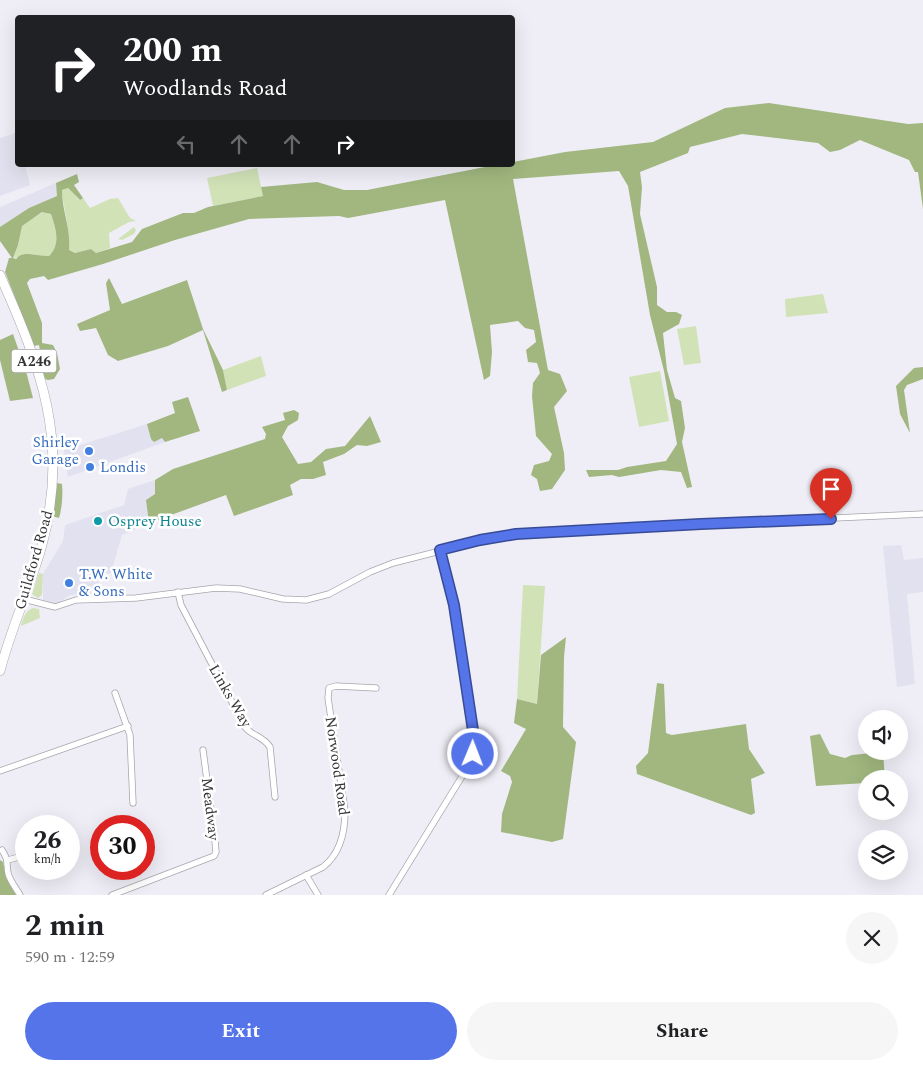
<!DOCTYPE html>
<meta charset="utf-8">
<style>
:root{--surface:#fff;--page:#f6f6f6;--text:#202124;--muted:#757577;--accent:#5674e9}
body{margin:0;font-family:Spectral,serif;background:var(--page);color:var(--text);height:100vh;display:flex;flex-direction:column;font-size:19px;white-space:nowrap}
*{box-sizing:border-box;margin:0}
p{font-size:16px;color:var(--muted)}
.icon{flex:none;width:28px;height:28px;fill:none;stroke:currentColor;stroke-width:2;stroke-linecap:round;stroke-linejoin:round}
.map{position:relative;height:895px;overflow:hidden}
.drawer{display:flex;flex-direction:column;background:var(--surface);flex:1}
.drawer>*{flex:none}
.banner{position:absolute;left:15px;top:15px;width:500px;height:152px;border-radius:5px;box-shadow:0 5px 20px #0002;background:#202124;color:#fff;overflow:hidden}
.fabs{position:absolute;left:858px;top:710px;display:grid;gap:10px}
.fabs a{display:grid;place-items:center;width:50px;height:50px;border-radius:50%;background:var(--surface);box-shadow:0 5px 20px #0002;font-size:25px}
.speed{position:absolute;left:15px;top:815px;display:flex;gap:10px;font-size:25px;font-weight:700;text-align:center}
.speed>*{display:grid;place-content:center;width:65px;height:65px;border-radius:50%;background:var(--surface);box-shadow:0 5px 20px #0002;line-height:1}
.speed small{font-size:12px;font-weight:400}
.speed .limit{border:8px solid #d22;background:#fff;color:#111}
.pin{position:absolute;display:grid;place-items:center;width:42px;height:42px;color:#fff;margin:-51px -21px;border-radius:50% 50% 50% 0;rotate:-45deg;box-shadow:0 0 5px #0007}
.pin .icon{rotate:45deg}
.me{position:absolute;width:55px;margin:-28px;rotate:1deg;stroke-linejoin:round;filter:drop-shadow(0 0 4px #0008)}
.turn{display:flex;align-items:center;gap:18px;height:105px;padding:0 25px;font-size:22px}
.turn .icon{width:65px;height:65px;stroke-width:2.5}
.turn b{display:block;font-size:35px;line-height:42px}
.lanes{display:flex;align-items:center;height:48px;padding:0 25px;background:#0003;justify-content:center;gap:25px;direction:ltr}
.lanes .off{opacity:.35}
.round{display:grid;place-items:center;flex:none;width:52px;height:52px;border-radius:26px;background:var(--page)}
.headline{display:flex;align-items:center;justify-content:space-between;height:85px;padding:0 25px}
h1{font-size:30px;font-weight:700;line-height:38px}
.primary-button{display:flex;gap:10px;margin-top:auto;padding:10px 25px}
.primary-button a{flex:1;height:58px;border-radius:30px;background:var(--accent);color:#fff;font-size:20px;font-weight:700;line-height:58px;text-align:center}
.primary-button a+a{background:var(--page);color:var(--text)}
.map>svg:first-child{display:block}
</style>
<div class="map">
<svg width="923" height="895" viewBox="0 0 923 895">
<rect width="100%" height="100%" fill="#efeef6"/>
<g fill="#e2e1ef">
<path d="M 16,133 L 17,140 L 18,165 L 25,165 L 30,185 L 0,196 L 0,138 Z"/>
<path d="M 56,183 L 58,196 L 29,208 L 0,227 L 0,207 Z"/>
<path d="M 147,424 L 151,439 L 162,438 L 165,442 L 68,477 L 64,450 Z"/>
<path d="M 155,480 L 155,494 L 146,500 L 149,523 L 122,535 L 111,573 L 97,574 L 100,593 L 70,595 L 57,604 L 43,600 L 43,574 L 63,541 L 65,525 L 124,505 L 128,489 Z"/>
<path d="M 901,545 L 904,560 L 923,558 L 923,592 L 907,594 L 915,684 L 897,687 L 883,546 Z"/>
</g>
<g fill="#d1e2b7">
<path d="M 257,168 L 263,196 L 213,206 L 207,178 Z"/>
<path d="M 68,188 L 79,200 L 83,198 L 90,208 L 110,199 L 118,198 L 130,218 L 136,221 L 129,222 L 109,233 L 110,248 L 96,253 L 91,249 L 75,253 L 69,250 C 70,231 65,213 62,194 L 62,190 Z"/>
<path d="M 43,212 L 51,214 C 56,229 61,244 49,256 L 40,257 L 32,254 L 13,258 L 18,245 L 22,225 Z"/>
<path d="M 134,227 L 136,230 L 134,234 L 122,240 L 118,239 Z"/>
<path d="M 823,294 L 828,313 L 786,317 L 785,299 Z"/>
<path d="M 696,326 L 701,363 L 684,365 L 677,329 Z"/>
<path d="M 261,356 L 266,376 L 227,390 L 223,370 Z"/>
<path d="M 660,371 L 669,421 L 639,427 L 629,377 Z"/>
<path d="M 39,573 L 43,574 L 42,595 L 38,598 L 32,594 Z"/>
<path d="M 523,585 L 545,586 L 537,704 L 517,699 Z"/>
<path d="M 33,608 L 39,609 L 40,618 L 21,626 C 23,618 25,611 33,608 Z"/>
</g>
<g fill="#a1b77f" fill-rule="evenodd">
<path d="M 769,103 L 908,124 L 923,123 L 923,209 L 918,172 L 915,172 L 909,160 L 860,140 L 840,150 L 830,152 L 818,143 L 742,134 L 690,147 L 688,153 L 640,172 L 642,187 L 640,214 L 657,287 L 657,305 L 667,312 L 676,312 L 682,315 L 679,324 L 663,333 L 667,370 L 675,398 L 681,401 L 685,428 L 682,442 L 692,487 L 687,488 L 681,472 L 661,470 L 619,477 L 612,475 L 589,477 L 586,470 L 618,470 L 627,467 L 666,461 L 677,444 L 664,371 L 650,315 L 628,186 L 619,171 L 513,179 L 548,370 L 560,374 L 567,391 L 554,407 L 564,453 L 565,470 L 552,489 L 540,491 L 537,479 L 531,475 L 534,465 L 549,461 L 552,454 L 536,436 L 532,396 L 533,383 L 540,373 L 537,363 L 528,362 L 526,350 L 536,342 L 534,330 L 525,328 L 518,321 L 490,325 L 492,352 L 490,376 L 484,380 L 445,200 L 348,218 L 339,216 L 249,219 L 175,240 L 103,264 L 48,280 L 44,276 L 30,279 L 27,283 L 42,323 L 42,343 L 53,345 L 57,353 L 60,369 L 54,379 L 48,380 L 45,379 L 37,356 L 40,351 L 39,345 L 34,346 L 5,272 L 9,258 L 12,258 L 0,241 L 0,227 L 29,208 L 57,196 L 56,183 L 77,174 L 79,182 L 74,185 L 83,198 L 80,200 L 68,188 L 62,190 C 62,212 71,227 69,250 L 75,253 L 91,249 L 96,253 L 132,242 L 142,229 L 183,213 L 194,213 L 208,207 L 263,196 L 261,187 L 317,182 L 344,190 L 367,190 L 495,165 L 512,165 L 513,162 L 565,152 L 653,142 L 725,108 ZM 42,212 L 51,214 C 56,229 61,244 49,256 C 38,257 24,249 16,259 L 13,258 L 18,245 L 22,226 Z"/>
<path d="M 109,278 L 122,304 L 187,280 L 203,329 L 223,370 L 227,390 L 222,392 L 203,330 L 168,346 L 118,361 L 108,355 L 96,328 L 80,331 L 77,324 L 110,310 L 106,283 Z"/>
<path d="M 13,334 L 26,371 L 33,398 L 10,401 L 0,360 L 0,340 Z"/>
<path d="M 923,367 L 923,379 L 907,385 L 904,390 L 910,433 L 900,414 L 896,386 L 914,368 Z"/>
<path d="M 188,397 L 200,431 L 165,442 L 162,438 L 154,442 L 151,439 L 147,424 L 175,413 L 172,402 Z"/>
<path d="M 294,410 L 299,413 L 298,420 L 288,426 L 282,437 L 298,464 L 311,462 L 326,449 L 345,446 L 370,416 L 381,442 L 367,446 L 357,445 L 344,454 L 323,462 L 326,475 L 313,479 L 301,479 L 290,485 L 293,495 L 234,516 L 226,495 L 149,523 L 146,500 L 155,494 L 155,480 L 173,469 L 265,439 L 266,434 L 262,427 L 285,420 L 283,413 Z"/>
<path d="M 57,483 L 62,484 C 63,495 62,508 59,518 L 52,516 Z"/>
<path d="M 566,637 L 564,657 L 563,727 L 576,742 L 563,839 L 552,842 L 501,832 L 502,814 L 512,782 L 510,776 L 501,771 L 526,729 L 514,723 L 517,699 L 537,704 L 541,655 Z"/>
<path d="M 657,683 L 664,684 L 666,733 L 672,735 L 746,724 L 749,749 L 765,773 L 751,779 L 755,813 L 751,815 L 637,774 L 636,766 L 648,753 Z"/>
<path d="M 820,734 L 830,754 L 845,758 L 852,755 L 883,752 L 885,779 L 866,779 L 866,783 L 816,786 L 810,736 Z"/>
<path d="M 0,860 L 3,862 L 6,878 L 16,895 L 0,895 Z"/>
</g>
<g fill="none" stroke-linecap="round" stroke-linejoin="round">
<g stroke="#a6a5ac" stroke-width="7">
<g id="street">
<path d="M 178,592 L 181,605 L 245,727 C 252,736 263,736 270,747 L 275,797"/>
<path d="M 24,599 L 55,607 L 76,600 L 136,598 L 216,588 L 240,589 L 283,599 L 306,600 L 329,594 L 370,572 L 393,563 L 499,536 L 701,524 L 923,514"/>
<path d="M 115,693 L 130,735 L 133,803"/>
<path d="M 0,771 L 128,726"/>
<path d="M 2,850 C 9,861 6,862 8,873 C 10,881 16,888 20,895"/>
<path d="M 8,860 L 26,855"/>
<path d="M 306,875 L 318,895"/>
<path d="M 112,895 L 214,856 L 216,852 L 215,841 L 203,750"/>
<path d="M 266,895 L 323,867 C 340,854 345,831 345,811 L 328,698 L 329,688 L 336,686 L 376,688"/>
<path d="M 389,895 L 466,770 L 475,746 L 454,605 L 441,550"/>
</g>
</g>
<g stroke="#a6a5ac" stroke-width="10">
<path id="primary" d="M 0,275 C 41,368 70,442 42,545 C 30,588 11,628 0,671"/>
</g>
<use href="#street" stroke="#fff" stroke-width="5.5"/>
<use href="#primary" stroke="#fff" stroke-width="9"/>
</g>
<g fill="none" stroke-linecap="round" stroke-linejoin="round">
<g stroke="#384b97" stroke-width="12">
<path id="route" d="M 473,754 L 475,746 L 474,737 L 454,605 L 440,550 L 480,540 L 516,534 L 701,524 L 831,519"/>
</g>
<use href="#route" stroke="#5674e9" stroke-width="9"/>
</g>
<g fill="#3f7fe0" stroke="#fff" stroke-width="2">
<circle cx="89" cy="451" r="5"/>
<circle cx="90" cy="467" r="5"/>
<circle cx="69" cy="583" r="5"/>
</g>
<circle fill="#0f9aa8" stroke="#fff" stroke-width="2" cx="98" cy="521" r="5"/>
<g text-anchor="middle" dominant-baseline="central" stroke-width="5" stroke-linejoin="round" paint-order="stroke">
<rect fill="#fff" stroke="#727274" stroke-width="1" x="11.5" y="349.5" width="45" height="23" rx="4"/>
<g font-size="14" font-weight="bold" fill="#353538">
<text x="34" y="361">A246</text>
</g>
<g font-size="15" fill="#366cbe" stroke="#fff" text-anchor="start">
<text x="79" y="442" text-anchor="end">Shirley<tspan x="79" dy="17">Garage</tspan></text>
<text x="100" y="467">Londis</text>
<text x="79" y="574">T.W. White<tspan x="79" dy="17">&amp; Sons</tspan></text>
</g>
<g font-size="15" fill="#0d838f" stroke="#fff" text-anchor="start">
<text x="108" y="521">Osprey House</text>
</g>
<g font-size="15" fill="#353538" stroke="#fff">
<text transform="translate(34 560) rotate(-74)">Guildford Road</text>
<text transform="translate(230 696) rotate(60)">Links Way</text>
<text transform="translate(337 766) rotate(82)">Norwood Road</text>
<text transform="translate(210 809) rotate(83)">Meadway</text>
</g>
</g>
</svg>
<div class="fabs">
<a><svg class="icon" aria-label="sound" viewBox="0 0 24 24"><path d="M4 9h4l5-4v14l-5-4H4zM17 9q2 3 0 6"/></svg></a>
<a><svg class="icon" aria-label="search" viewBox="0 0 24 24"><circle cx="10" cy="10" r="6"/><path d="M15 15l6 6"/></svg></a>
<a><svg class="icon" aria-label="layers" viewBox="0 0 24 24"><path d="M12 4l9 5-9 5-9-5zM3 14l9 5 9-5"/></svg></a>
</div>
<div class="speed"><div>26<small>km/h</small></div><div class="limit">30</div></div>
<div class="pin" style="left:831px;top:519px;background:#d93025"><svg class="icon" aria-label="arrive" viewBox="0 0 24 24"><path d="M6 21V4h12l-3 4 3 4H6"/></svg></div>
<svg class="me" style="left:473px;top:754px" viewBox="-20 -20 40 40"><circle r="17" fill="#5674e9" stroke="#fff" stroke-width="3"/><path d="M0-11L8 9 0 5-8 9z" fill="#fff"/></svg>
<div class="banner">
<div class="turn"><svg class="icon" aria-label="right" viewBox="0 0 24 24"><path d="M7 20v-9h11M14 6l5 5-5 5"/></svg><div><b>200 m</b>Woodlands Road</div></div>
<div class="lanes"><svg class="icon off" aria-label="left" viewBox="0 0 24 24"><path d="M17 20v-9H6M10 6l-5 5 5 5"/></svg><svg class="icon off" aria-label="ahead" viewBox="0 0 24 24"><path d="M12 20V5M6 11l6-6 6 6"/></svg><svg class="icon off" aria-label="ahead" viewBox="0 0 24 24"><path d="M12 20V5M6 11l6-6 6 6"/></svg><svg class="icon" aria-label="right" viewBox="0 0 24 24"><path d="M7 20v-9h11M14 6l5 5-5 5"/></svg></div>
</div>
</div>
<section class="drawer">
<div class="headline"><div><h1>2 min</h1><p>590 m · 12:59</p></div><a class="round"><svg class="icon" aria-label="close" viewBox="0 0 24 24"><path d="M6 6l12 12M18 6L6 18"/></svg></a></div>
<div class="primary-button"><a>Exit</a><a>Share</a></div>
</section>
